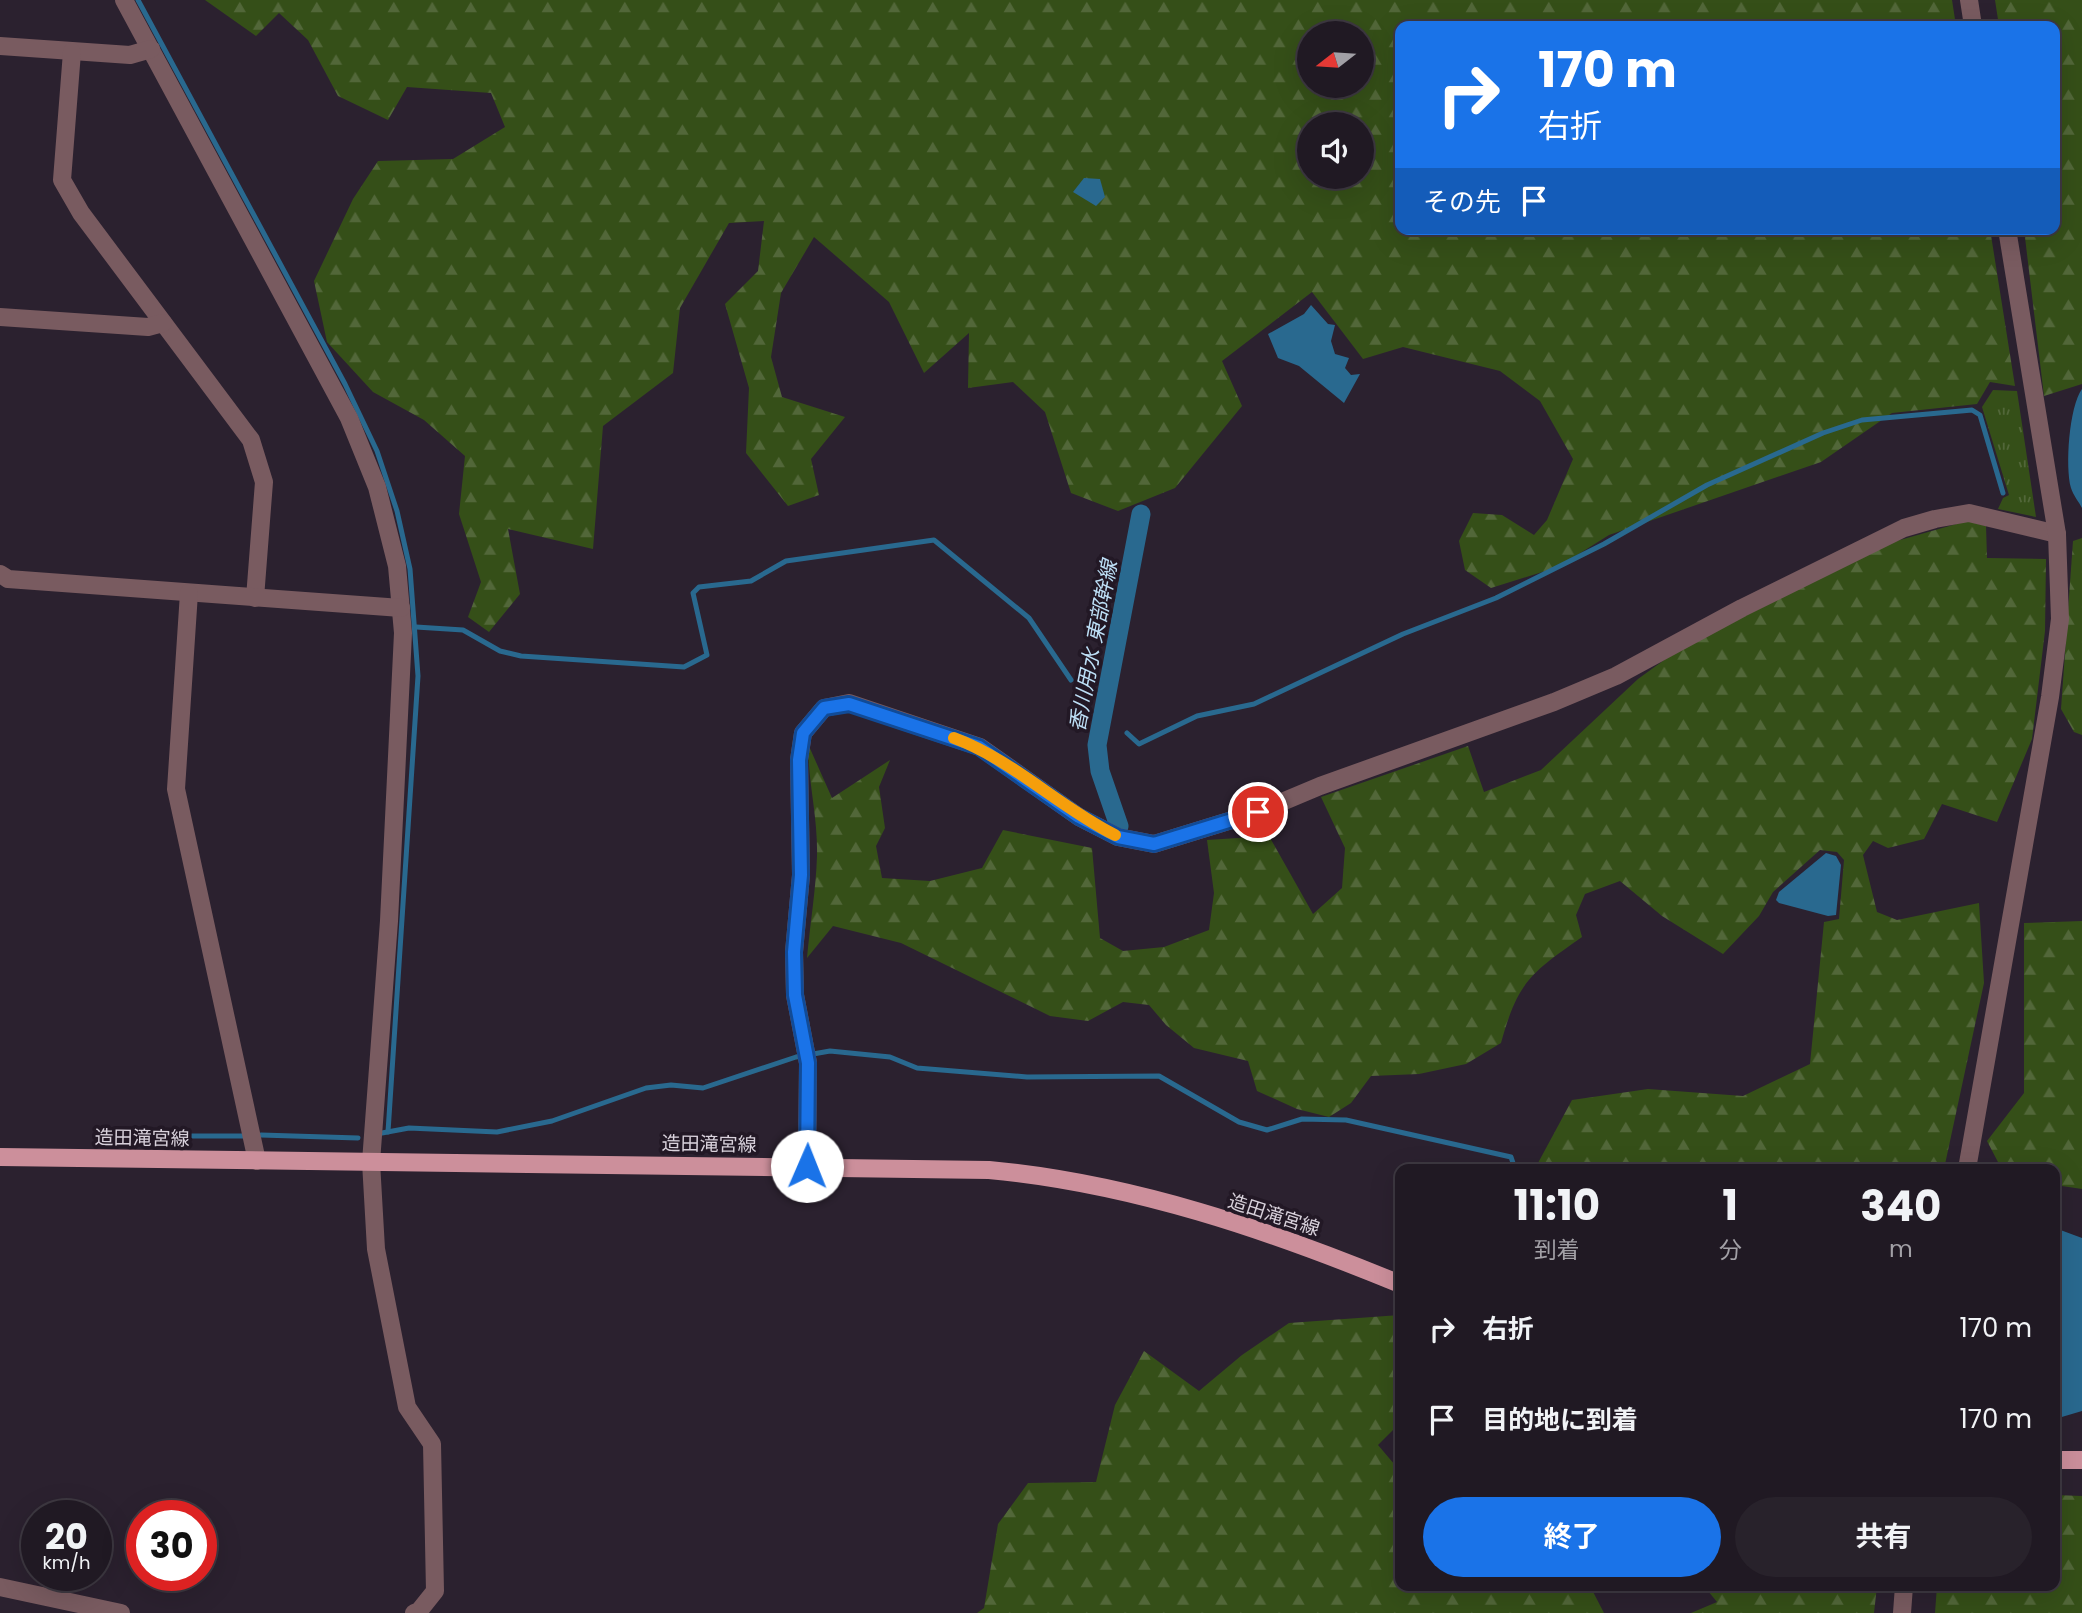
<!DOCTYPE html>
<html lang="ja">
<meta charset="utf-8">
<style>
:root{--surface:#201923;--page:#28222b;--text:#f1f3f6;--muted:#a2a0a6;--line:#3d3841;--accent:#1a73e8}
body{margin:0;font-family:Poppins,"Noto Sans JP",sans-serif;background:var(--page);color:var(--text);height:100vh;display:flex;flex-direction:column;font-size:26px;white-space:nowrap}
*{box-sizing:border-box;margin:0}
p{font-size:23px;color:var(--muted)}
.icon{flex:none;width:38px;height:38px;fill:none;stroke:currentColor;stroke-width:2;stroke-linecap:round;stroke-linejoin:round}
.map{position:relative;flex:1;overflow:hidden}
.panel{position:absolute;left:1395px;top:1164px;width:665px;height:427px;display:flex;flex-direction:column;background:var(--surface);border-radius:14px;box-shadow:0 7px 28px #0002,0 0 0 2px var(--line)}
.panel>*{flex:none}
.top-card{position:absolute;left:1395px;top:21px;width:665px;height:214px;border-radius:14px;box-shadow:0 7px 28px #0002,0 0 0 2px var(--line);background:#1a73e8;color:#fff;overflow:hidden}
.needle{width:46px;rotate:253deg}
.buttons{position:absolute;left:1297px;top:21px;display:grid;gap:14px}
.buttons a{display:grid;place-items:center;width:77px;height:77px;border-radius:50%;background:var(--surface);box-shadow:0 7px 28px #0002,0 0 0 2px var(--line);font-size:35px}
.speed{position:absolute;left:21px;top:1500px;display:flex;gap:14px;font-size:35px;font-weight:700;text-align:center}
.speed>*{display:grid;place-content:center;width:91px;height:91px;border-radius:50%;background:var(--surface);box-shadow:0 7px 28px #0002,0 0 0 2px var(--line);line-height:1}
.speed small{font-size:18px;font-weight:400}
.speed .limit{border:10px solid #d22;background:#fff;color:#111}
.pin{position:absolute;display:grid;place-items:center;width:60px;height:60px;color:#fff;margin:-30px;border:4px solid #fff;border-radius:50%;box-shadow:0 2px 7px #0007}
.me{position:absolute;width:77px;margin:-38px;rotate:1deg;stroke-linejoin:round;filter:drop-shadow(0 0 5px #0008)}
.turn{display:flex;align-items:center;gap:24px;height:147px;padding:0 28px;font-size:32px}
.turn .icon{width:91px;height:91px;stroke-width:2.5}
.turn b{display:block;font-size:49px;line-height:60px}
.then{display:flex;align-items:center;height:66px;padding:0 28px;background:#0003;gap:14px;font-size:26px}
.eta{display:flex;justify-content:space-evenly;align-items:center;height:119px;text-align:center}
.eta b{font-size:42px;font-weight:700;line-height:49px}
.action{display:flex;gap:14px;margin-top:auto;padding:14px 28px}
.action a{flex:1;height:80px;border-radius:42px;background:var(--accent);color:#fff;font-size:28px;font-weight:700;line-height:80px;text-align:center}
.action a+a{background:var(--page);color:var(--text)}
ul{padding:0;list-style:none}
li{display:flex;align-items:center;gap:21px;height:91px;padding:0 28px}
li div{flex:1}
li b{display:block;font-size:26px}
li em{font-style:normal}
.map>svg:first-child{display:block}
</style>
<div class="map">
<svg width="2082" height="1613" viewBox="0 0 2082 1613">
<defs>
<pattern id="grass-tufts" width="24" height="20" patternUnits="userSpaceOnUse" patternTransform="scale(1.75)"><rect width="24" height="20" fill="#354f18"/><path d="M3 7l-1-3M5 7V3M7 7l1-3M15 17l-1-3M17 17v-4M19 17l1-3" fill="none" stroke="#526739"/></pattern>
<pattern id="forest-firs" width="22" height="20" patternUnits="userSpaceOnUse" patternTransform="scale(1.75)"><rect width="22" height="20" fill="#354f18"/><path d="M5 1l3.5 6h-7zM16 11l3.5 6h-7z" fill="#526739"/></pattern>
</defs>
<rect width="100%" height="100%" fill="#2b212f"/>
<path fill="url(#grass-tufts)" d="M 1993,390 L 2017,391 L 2036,517 L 1998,509 L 2003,498 L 2009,495 L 1982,407 Z"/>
<g fill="url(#forest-firs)" fill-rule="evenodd">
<path d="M 205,0 L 1952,0 L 1956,26 L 1400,26 L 1400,229 L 1990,229 L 2015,386 L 1990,382 L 1977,404 L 1892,413 L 1821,462 L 1609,535 L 1558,567 L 1491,588 L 1465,570 L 1459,541 L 1473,513 L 1502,515 L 1534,535 L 1547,520 L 1573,459 L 1540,401 L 1500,371 L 1403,347 L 1363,359 L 1312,292 L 1222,361 L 1242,406 L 1175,488 L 1118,511 L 1071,493 L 1045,412 L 1013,382 L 968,388 L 969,333 L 924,373 L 889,302 L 814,237 L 781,293 L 771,357 L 782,397 L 845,417 L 811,459 L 819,495 L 788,506 L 746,453 L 749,388 L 725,304 L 758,271 L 764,221 L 729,223 L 680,308 L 673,373 L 603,426 L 593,549 L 508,529 L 520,594 L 489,632 L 468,617 L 481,582 L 459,514 L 465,456 L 424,420 L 373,392 L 327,342 L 314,281 L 353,199 L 378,161 L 453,159 L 505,127 L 491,93 L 407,87 L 388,120 L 338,96 L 308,40 L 279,13 L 256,36 ZM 1309,33 L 1362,33 L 1362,86 L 1309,86 ZM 1309,124 L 1362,124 L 1362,177 L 1309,177 Z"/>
<path d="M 1995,0 L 2082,0 L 2082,384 L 2044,396 L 2024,229 L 2054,229 L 2054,26 L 1999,26 Z"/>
<path d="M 1967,521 L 1986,526 L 1987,558 L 2046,559 L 2045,631 L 2032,739 L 1997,822 L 1942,804 L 1924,839 L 1888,848 L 1873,841 L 1863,855 L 1877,912 L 1897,920 L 1979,903 L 1984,983 L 1944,1169 L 1545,1169 L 1538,1163 L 1572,1100 L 1648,1089 L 1743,1096 L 1810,1064 L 1824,922 L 1839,919 L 1844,860 L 1837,852 L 1820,850 L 1773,892 L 1759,916 L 1723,954 L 1662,916 L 1620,881 L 1585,894 L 1576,915 L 1582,937 C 1531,973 1518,981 1501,1043 L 1466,1064 L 1419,1074 L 1371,1076 L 1351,1103 L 1329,1117 L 1297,1109 L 1257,1091 L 1248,1061 L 1194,1048 L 1166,1025 L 1149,1005 L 1123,1002 L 1088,1021 L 1050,1016 L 901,943 L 833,926 L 807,958 C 810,924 816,889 817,856 C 818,817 808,782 808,744 L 832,798 L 890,760 L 879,787 L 885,828 L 876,846 L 882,878 L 930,881 L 982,868 L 1003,830 L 1092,848 L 1100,938 L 1123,951 L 1164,947 L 1209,930 L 1214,893 L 1207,840 L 1269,836 L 1313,914 L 1342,888 L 1345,848 L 1321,797 L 1468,746 L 1484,792 L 1541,770 L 1638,679 L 1678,650 L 1787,593 L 1893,542 Z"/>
<path d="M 2082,538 L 2082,735 L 2074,732 L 2061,709 L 2073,541 Z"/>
<path d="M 2082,921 L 2082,1189 L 2055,1185 L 2054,1169 L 2013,1169 L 1998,1162 L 1987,1141 L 2024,1093 L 2024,923 Z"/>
<path d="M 1400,1315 L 1400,1423 L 1378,1445 L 1400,1471 L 1400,1586 L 1590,1586 L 1604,1613 L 977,1613 L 984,1608 L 998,1524 L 1028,1483 L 1096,1482 L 1115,1405 L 1144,1351 L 1199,1391 L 1242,1355 L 1289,1323 Z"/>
<path d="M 2055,1495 L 2082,1496 L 2082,1613 L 1935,1613 L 1937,1586 L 2054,1586 Z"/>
<path d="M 1704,1586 L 1877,1586 L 1874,1613 L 1691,1613 L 1717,1602 Z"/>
</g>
<g fill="#29698f">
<path d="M 1084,178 L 1100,179 L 1105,197 L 1096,206 L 1073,192 Z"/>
<path d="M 1311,305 L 1328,324 L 1335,325 L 1331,341 L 1335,354 L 1349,358 L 1345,368 L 1351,375 L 1360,374 L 1344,403 L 1299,366 L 1278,358 L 1268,334 L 1304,314 Z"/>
<path d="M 2082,389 L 2082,508 C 2079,502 2073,495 2071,488 C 2065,467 2069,407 2082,389 Z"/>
<path d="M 1826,853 L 1836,856 L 1841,865 L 1836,915 L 1828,916 L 1779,903 L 1776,900 L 1779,892 Z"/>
<path d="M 2055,1228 L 2082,1238 L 2082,1411 L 2055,1419 Z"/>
</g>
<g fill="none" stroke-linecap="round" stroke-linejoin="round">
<g stroke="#29698f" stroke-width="5">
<path d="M 138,0 L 345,384 L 377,451 L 397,511 L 410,569 L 418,676 L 388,1132"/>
<path d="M 416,627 L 463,630 L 500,651 L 521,656 L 684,667 L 707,655 L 693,593 L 699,587 L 751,581 L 786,561 L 934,540 L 1029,618 L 1071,680"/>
<path d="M 1127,733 L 1139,744 L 1197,716 L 1254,704 L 1403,634 L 1496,598 L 1604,544 L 1707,485 L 1823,433 L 1862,420 L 1972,410 L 1980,415 L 2003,493"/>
<path d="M 382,1133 L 409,1128 L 497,1132 L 552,1121 L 646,1088 L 671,1085 L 703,1088 L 796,1057 L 830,1051 L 890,1057 L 917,1068 L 1027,1077 L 1159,1076 L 1239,1122 L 1267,1130 L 1302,1119 L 1346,1120 L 1511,1157 L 1515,1169"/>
<path d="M 261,1135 L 358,1138"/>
<path d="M 172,1136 L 244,1136"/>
</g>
<path stroke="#29698f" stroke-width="19" d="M 1119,826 L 1100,771 L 1097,745 L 1141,514"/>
<g stroke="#795b60" stroke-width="18">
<path d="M 124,0 L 349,418 L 377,487 L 397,566 L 403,633 L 389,921 L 371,1162 L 376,1249 L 407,1407 L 432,1444 L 435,1591 L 419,1611 L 414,1613"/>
<path d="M 1969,0 L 1973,26"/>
<path d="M 0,46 L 130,55 L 151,49"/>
<path d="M 72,52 L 62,180 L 81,213 L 251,440 L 264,482 L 255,598"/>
<path d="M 0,317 L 148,327 L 163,323"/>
<path d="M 0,574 L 8,579 L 401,608"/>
<path d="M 189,593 L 176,789 L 257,1161"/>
<path d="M 807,1166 L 808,1063 L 795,995 L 794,952 L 801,875 L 799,760 L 803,733 L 824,708 L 849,703 L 980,747 L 1079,817 L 1118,837 L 1154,844 L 1258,812 L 1320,786 L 1554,702 L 1616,676 L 1742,608 L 1904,528 L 1935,519 L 1969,513 L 2057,534"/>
<path d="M 1967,1169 L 2050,697 L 2060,619 L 2057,534 L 2007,229"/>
<path d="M 0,1587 L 121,1613"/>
<path d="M 1902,1613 L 1904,1586"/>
</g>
<g stroke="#cc8f9b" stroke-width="18">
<path d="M 0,1157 L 989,1170 C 1131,1183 1269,1230 1400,1284"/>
<path d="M 2054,1460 L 2082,1460"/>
</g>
</g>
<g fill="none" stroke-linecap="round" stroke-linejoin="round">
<g stroke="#114b97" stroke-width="18">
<path id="route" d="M 807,1166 L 808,1063 L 795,995 L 794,952 L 801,875 L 799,760 L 803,733 L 824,708 L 849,704 L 979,747 L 1079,817 L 1118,837 L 1154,844 L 1258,812"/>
</g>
<use href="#route" stroke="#1a73e8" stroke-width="12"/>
<path stroke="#f59e0b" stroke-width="12" d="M 954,738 C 1013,760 1059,807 1115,835"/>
</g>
<g text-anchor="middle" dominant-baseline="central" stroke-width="7" stroke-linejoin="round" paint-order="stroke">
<g font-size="19" fill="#d8d1db" stroke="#221825">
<text transform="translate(142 1138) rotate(1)">造田滝宮線</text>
<text transform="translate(709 1144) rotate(1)">造田滝宮線</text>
<text transform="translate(1274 1215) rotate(18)">造田滝宮線</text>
</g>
<g font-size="21" font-style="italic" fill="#bddff6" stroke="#221825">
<text transform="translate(1093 646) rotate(-79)">香川用水 東部幹線</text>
</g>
</g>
</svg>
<div class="buttons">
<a><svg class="needle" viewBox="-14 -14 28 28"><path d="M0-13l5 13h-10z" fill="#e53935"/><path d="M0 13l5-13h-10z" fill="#a2a0a6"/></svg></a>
<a><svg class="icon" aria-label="sound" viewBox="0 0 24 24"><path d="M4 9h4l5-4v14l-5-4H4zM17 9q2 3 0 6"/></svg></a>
</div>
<div class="speed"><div>20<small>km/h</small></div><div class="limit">30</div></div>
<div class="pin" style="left:1258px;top:812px;background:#d93025"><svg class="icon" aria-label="arrive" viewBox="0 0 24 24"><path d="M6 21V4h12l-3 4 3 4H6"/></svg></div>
<svg class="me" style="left:807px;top:1166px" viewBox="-20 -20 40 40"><circle r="19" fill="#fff"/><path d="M0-13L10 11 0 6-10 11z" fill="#1a73e8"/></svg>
<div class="top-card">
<div class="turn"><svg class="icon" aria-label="right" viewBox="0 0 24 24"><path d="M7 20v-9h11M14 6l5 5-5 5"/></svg><div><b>170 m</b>右折</div></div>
<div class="then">その先<svg class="icon" aria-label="arrive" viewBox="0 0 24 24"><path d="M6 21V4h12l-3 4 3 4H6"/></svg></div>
</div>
<section class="panel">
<div class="eta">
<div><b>11:10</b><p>到着</p></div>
<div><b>1</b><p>分</p></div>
<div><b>340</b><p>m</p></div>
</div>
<ul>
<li><svg class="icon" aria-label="right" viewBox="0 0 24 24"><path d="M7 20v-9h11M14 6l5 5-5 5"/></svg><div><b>右折</b></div><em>170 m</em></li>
<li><svg class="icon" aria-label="arrive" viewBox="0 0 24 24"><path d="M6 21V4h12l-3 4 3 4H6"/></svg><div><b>目的地に到着</b></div><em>170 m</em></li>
</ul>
<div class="action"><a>終了</a><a>共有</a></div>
</section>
</div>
